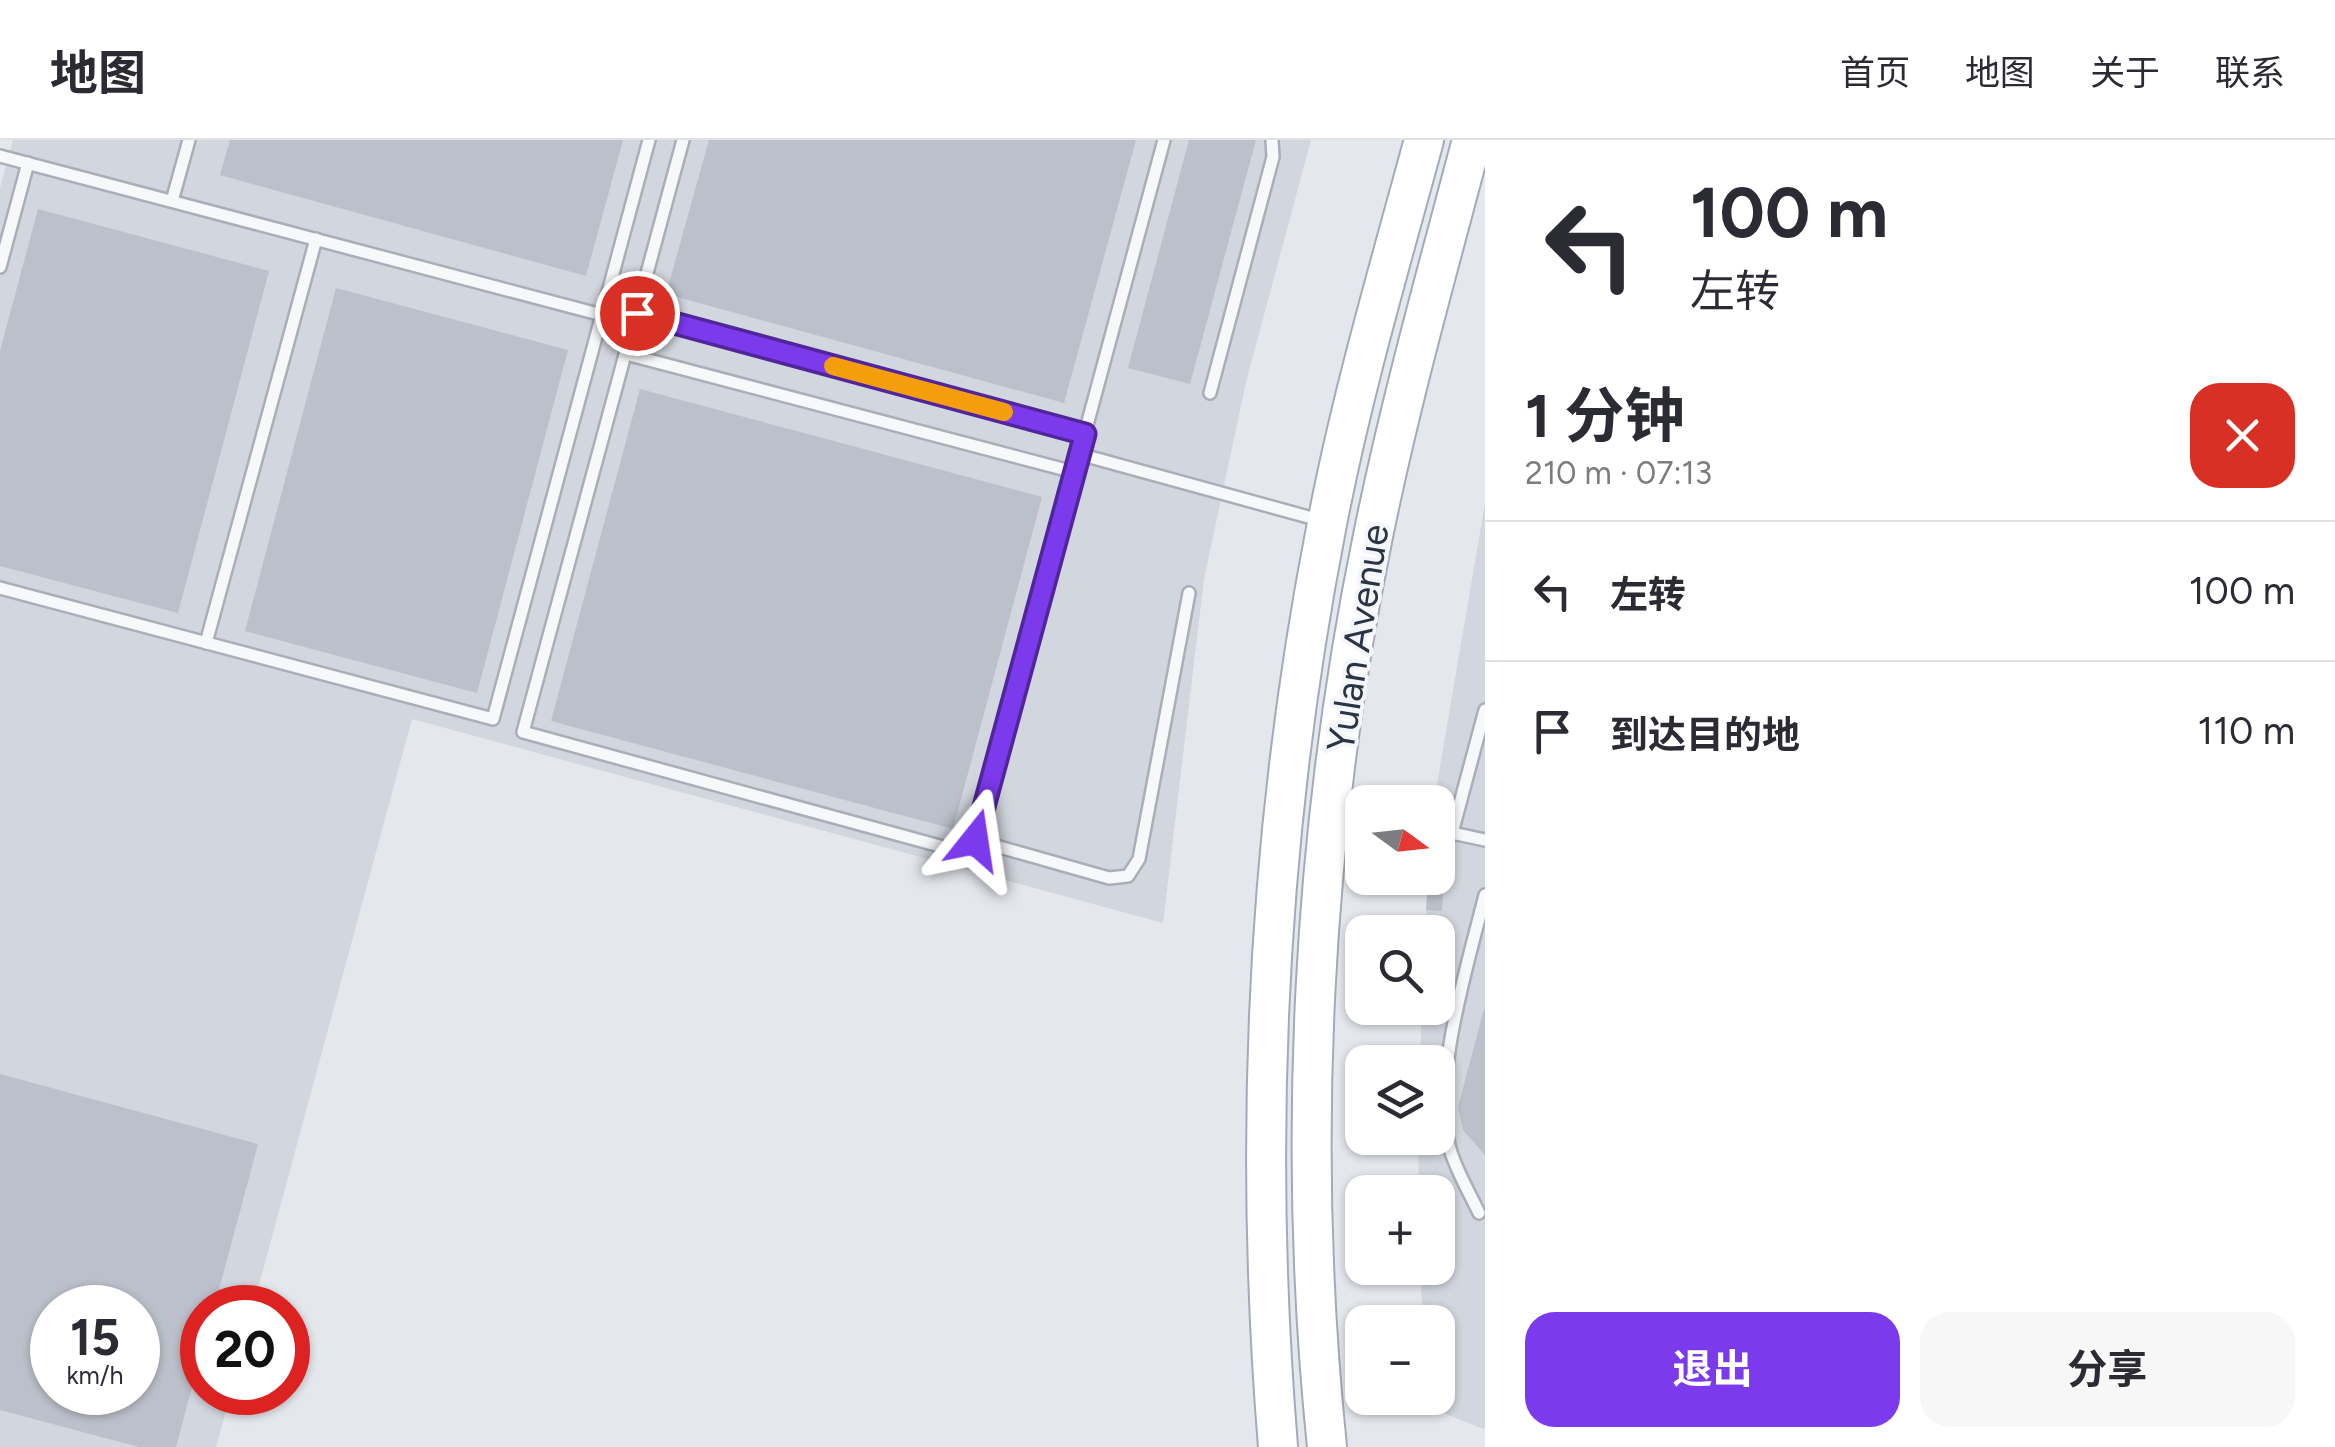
<!DOCTYPE html>
<html lang="zh">
<meta charset="utf-8">
<style>
:root{--surface:#fff;--page:#f7f7f7;--text:#2b2b33;--muted:#7c7c81;--line:#e1e1e2;--accent:#7c3aed}
body{margin:0;font-family:Figtree,"Noto Sans SC",sans-serif;background:var(--page);color:var(--text);height:100vh;display:flex;flex-direction:column;font-size:38px;white-space:nowrap}
*{box-sizing:border-box;margin:0}
p{font-size:32px;color:var(--muted)}
.icon{flex:none;width:55px;height:55px;fill:none;stroke:currentColor;stroke-width:2;stroke-linecap:round;stroke-linejoin:round}
.map{position:relative;flex:1;overflow:hidden}
.side{display:flex;flex-direction:column;background:var(--surface);width:850px}
.side>*{flex:none}
.top-card{background:#fff;color:var(--text);overflow:hidden}
.needle{width:65px;rotate:105deg}
.controls{position:absolute;left:1345px;top:645px;display:grid;gap:20px}
.controls a{display:grid;place-items:center;width:110px;height:110px;border-radius:20px;background:var(--surface);box-shadow:0 2px 8px #0004;font-size:50px}
.speed{position:absolute;left:30px;top:1145px;display:flex;gap:20px;font-size:50px;font-weight:700;text-align:center}
.speed>*{display:grid;place-content:center;width:130px;height:130px;border-radius:50%;background:var(--surface);box-shadow:0 2px 8px #0004;line-height:1}
.speed small{font-size:25px;font-weight:400}
.speed .limit{border:15px solid #d22;background:#fff;color:#111}
.pin{position:absolute;display:grid;place-items:center;width:85px;height:85px;color:#fff;margin:-42px;border:5px solid #fff;border-radius:50%;box-shadow:0 2px 10px #0007}
.me{position:absolute;width:110px;margin:-55px;rotate:15deg;stroke-linejoin:round;filter:drop-shadow(0 0 8px #0008)}
.turn{display:flex;align-items:center;gap:35px;height:210px;padding:0 40px;font-size:45px}
.turn .icon{width:130px;height:130px;stroke-width:2.5}
.turn b{display:block;font-size:70px;line-height:85px}
.round{display:grid;place-items:center;flex:none;width:105px;height:105px;border-radius:30px;background:var(--page)}
.head{display:flex;align-items:center;justify-content:space-between;height:170px;padding:0 40px}
h1{font-size:60px;font-weight:700;line-height:75px}
.cta{display:flex;gap:20px;margin-top:auto;padding:20px 40px}
.cta a{flex:1;height:115px;border-radius:30px;background:var(--accent);color:#fff;font-size:40px;font-weight:700;line-height:115px;text-align:center}
.cta a+a{background:var(--page);color:var(--text)}
ul{padding:0;list-style:none}
li{display:flex;align-items:center;gap:30px;height:140px;padding:0 40px;border-top:2px solid var(--line)}
li div{flex:1}
li b{display:block;font-size:38px}
li em{font-style:normal}
header{display:flex;align-items:center;gap:60px;box-sizing:border-box;height:140px;padding:0 50px;background:var(--surface);border-bottom:2px solid var(--line)}
header strong{font-size:48px}
nav{display:flex;gap:55px;margin-inline-start:auto;font-size:35px}
main{display:flex;flex:1;min-height:0}
.map>svg:first-child{display:block}
</style>
<header>
<strong>地图</strong>
<nav><a>首页</a><a>地图</a><a>关于</a><a>联系</a></nav>
</header>
<main>
<div class="map">
<svg width="1485" height="1307" viewBox="0 0 1485 1307">
<rect width="100%" height="100%" fill="#e4e7ec"/>
<g fill="#d2d6de" fill-rule="evenodd">
<path d="M 13,0 L 1311,0 L 1246,242 L 1204,439 L 1163,783 L 412,579 L 253,1167 L 202,1168 L 202,1252 L 231,1253 L 216,1307 L 0,1307 L 0,48 ZM 52,1168 L 138,1168 L 138,1252 L 52,1252 Z"/>
<path d="M 1485,363 L 1485,1288 L 1483,1289 L 1429,1267 L 1428,1258 L 1438,1258 L 1438,1182 L 1423,1182 L 1420,1128 L 1438,1128 L 1438,1052 L 1419,1052 L 1418,998 L 1438,998 L 1438,922 L 1420,922 L 1422,868 L 1438,868 L 1438,792 L 1425,792 L 1428,738 L 1438,738 L 1434,662 Z"/>
</g>
<g fill="#bbc0ca" fill-rule="evenodd">
<path d="M 230,0 L 623,0 L 586,136 L 220,35 Z"/>
<path d="M 709,0 L 1136,0 L 1064,263 L 666,154 Z"/>
<path d="M 1189,0 L 1256,0 L 1190,244 L 1128,228 Z"/>
<path d="M 38,69 L 269,131 L 178,473 L 0,426 L 0,211 Z"/>
<path d="M 336,148 L 568,210 L 477,553 L 245,491 Z"/>
<path d="M 640,249 L 1042,357 L 953,689 L 551,581 Z"/>
<path d="M 1438,717 L 1445,717 L 1442,771 L 1426,770 L 1428,738 L 1438,738 Z"/>
<path d="M 1484,869 L 1485,869 L 1485,1015 L 1463,990 L 1458,967 Z"/>
<path d="M 0,934 L 258,1004 L 214,1168 L 202,1168 L 202,1210 L 176,1307 L 139,1307 L 0,1270 ZM 52,1168 L 138,1168 L 138,1252 L 52,1252 Z"/>
</g>
<g fill="none" stroke-linecap="round" stroke-linejoin="round">
<g stroke="#a9aeb7" stroke-width="16">
<g id="lane">
<path d="M 683,0 L 523,592 L 958,711 L 969,711 L 975,700 L 1164,0"/>
<path d="M 0,16 L 602,175"/>
<path d="M 172,61 L 189,0"/>
<path d="M 0,127 L 28,23"/>
<path d="M 637,173 L 1085,294"/>
<path d="M 626,214 L 1074,332"/>
<path d="M 1210,253 L 1273,17 L 1272,0"/>
<path d="M 1079,314 L 1323,381"/>
<path d="M 0,448 L 493,579 L 649,0"/>
<path d="M 206,503 L 316,99"/>
<path d="M 1336,672 L 1362,677"/>
<path d="M 1438,690 L 1485,700"/>
<path d="M 1452,693 L 1485,570"/>
<path d="M 975,700 L 1109,738 L 1128,736 L 1139,719 L 1189,453"/>
<path d="M 1479,1073 C 1469,1052 1456,1030 1450,1009 C 1431,940 1468,824 1485,755"/>
</g>
</g>
<g stroke="#a3abb8" stroke-width="42">
<g id="primary">
<path d="M 1278,1307 C 1253,1000 1267,691 1326,389 C 1351,257 1389,129 1424,0"/>
<path d="M 1327,1307 C 1296,1006 1312,692 1373,396 C 1400,263 1437,132 1472,0"/>
</g>
</g>
<use href="#lane" stroke="#f7f8fa" stroke-width="11"/>
<use href="#primary" stroke="#fff" stroke-width="38"/>
</g>
<g fill="none" stroke-linecap="round" stroke-linejoin="round">
<g stroke="#51269a" stroke-width="25">
<path id="route" d="M 637,173 L 1085,294 L 975,700"/>
</g>
<use href="#route" stroke="#7c3aed" stroke-width="18"/>
<path stroke="#f59e0b" stroke-width="18" d="M 833,226 L 1004,272"/>
</g>
<g text-anchor="middle" dominant-baseline="central" stroke-width="8" stroke-linejoin="round" paint-order="stroke">
<g font-size="38" fill="#2b3445" stroke="#f4f6f9">
<text transform="translate(1358 498) rotate(-81)">Yulan Avenue</text>
</g>
</g>
</svg>
<div class="controls">
<a><svg class="needle" viewBox="-14 -14 28 28"><path d="M0-13l5 13h-10z" fill="#e53935"/><path d="M0 13l5-13h-10z" fill="#7c7c81"/></svg></a>
<a><svg class="icon" aria-label="search" viewBox="0 0 24 24"><circle cx="10" cy="10" r="6"/><path d="M15 15l6 6"/></svg></a>
<a><svg class="icon" aria-label="layers" viewBox="0 0 24 24"><path d="M12 4l9 5-9 5-9-5zM3 14l9 5 9-5"/></svg></a>
<a>+</a>
<a>−</a>
</div>
<div class="speed"><div>15<small>km/h</small></div><div class="limit">20</div></div>
<div class="pin" style="left:637px;top:173px;background:#d93025"><svg class="icon" aria-label="arrive" viewBox="0 0 24 24"><path d="M6 21V4h12l-3 4 3 4H6"/></svg></div>
<svg class="me" style="left:975px;top:700px" viewBox="-20 -20 40 40"><path d="M0-17L14 15 0 8-14 15z" fill="#7c3aed" stroke="#fff" stroke-width="4"/></svg>
</div>
<section class="side">
<div class="top-card">
<div class="turn"><svg class="icon" aria-label="left" viewBox="0 0 24 24"><path d="M17 20v-9H6M10 6l-5 5 5 5"/></svg><div><b>100 m</b>左转</div></div>
</div>
<div class="head"><div><h1>1 分钟</h1><p>210 m · 07:13</p></div><a class="round" style="background:#d93025;color:#fff"><svg class="icon" aria-label="close" viewBox="0 0 24 24"><path d="M6 6l12 12M18 6L6 18"/></svg></a></div>
<ul>
<li><svg class="icon" aria-label="left" viewBox="0 0 24 24"><path d="M17 20v-9H6M10 6l-5 5 5 5"/></svg><div><b>左转</b></div><em>100 m</em></li>
<li><svg class="icon" aria-label="arrive" viewBox="0 0 24 24"><path d="M6 21V4h12l-3 4 3 4H6"/></svg><div><b>到达目的地</b></div><em>110 m</em></li>
</ul>
<div class="cta"><a>退出</a><a>分享</a></div>
</section>
</main>
